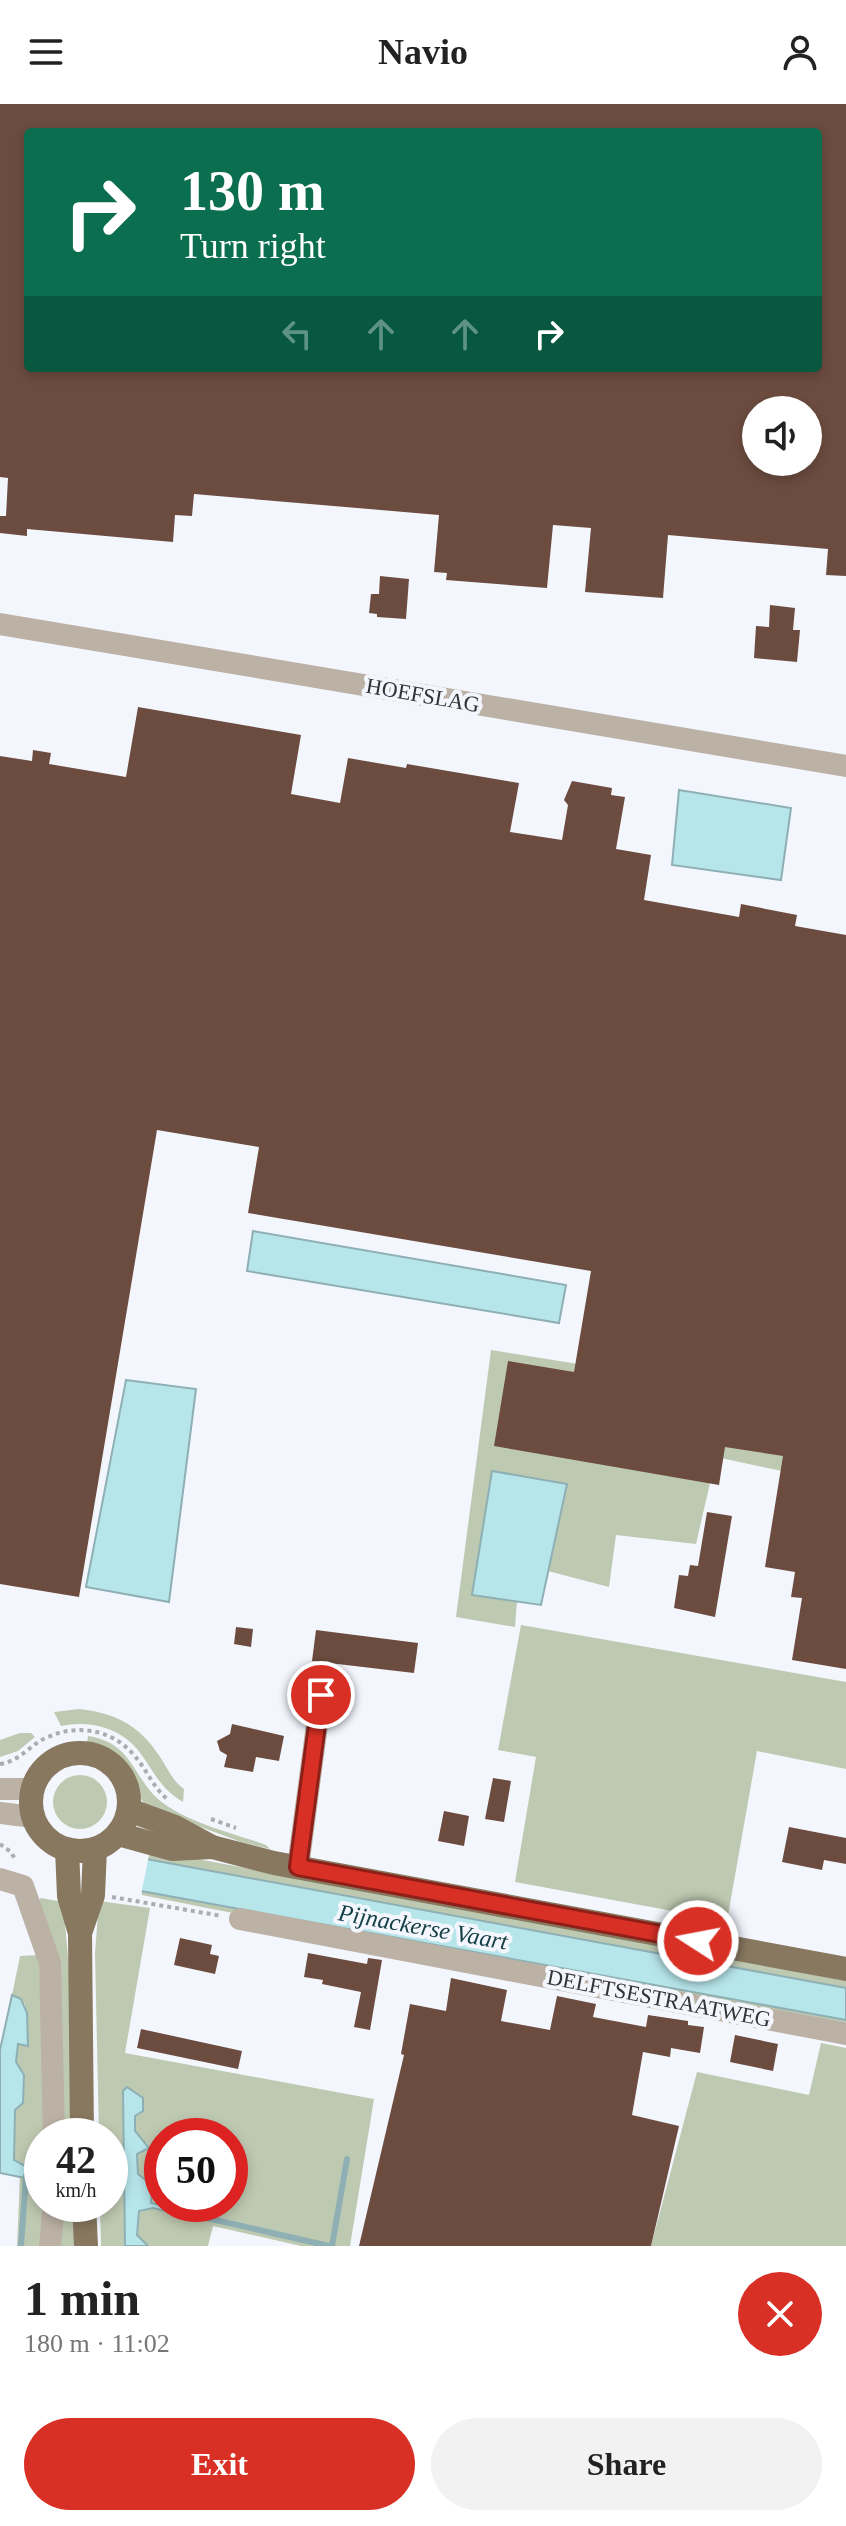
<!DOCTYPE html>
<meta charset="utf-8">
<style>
:root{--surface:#fff;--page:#f2f2f2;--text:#222;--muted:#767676;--accent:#d93025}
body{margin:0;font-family:Georgia,serif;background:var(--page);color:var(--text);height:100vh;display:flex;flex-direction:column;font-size:30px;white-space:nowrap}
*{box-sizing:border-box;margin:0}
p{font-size:26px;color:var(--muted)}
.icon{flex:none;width:44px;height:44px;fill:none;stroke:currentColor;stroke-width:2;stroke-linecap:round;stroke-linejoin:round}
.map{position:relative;height:2142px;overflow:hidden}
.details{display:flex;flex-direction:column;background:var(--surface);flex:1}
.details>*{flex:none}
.hud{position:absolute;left:24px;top:24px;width:798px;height:244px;border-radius:8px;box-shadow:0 4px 12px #0003;background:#0b6e4f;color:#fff;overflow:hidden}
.controls{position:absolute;left:742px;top:292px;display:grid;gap:16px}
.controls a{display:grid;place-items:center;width:80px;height:80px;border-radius:50%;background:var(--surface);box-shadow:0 4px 12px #0003;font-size:40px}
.speed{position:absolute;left:24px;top:2014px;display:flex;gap:16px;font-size:40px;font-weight:700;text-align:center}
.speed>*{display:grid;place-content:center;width:104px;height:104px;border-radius:50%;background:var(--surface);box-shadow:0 4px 12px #0003;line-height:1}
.speed small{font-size:20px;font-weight:400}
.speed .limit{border:12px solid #d22;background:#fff;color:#111}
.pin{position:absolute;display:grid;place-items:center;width:68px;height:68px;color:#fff;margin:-34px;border:4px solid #fff;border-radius:50%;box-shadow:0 2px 8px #0007}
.me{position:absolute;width:88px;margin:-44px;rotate:281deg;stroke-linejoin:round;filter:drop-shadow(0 0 6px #0008)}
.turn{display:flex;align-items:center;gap:28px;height:168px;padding:0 24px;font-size:36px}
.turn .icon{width:104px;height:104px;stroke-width:2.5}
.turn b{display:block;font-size:56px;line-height:68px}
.lanes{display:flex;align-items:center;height:76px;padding:0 24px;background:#0003;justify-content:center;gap:40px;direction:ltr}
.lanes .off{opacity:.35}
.round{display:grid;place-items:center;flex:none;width:84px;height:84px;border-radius:42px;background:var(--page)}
.head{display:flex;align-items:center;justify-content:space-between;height:136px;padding:0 24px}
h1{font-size:48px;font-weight:700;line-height:60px}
.button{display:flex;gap:16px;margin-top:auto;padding:16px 24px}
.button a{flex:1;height:92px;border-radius:48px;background:var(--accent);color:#fff;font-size:32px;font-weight:700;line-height:92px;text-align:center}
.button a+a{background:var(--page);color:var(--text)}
header{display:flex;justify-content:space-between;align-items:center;height:104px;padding:0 24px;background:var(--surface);font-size:36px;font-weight:700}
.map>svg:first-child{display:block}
</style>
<header><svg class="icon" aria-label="menu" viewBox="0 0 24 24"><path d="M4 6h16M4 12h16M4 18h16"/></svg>Navio<svg class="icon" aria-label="person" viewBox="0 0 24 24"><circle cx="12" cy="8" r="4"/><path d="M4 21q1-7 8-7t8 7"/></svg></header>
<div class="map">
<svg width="846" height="2142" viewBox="0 0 846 2142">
<rect width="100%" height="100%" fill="#f4f6fe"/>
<g fill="#bec9b1" fill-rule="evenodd">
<path d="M 491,1246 L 841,1302 L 828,1377 L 716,1353 L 696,1440 L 616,1431 L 609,1483 L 548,1467 L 567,1380 L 472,1491 L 517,1497 L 515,1523 L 456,1513 Z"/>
<path d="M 521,1521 L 846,1578 L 846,1665 L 757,1647 L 727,1817 L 515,1778 L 536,1653 L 498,1646 Z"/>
<path d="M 79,1605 C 114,1609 138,1620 158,1650 C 167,1662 171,1676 184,1685 L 183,1698 C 158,1683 154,1666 137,1645 C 119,1623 88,1616 61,1622 L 54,1608 Z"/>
<path d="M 20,1629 L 31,1629 L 35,1633 L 18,1647 L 0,1653 L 0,1636 Z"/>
<path d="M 88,1632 C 135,1639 132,1676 163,1699 C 192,1720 233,1729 266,1741 L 270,1745 L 241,1738 L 147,1703 C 121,1672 135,1655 87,1640 Z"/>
<circle cx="80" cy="1698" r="27"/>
<path d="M 150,1746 L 846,1877 L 846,1884 L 148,1755 Z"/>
<path d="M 141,1787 L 846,1916 L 846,1923 L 217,1806 L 142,1791 Z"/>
<path d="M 41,1794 L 63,1798 L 70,1875 L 74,2032 L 61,2032 L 39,1796 Z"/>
<path d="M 99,1797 L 150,1804 L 125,1949 L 374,1995 L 350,2142 L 301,2142 L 213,2122 L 208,2142 L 148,2142 L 137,2131 L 138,2107 L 153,2104 L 178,2109 L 179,2105 L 151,2099 L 152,2085 L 138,2070 L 137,2050 L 148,2040 C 134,2032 135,2026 135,2012 L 142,2009 L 123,1987 L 125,2142 L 101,2142 L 100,2100 L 110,2100 L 110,2032 L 99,2032 L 95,1849 ZM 162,2032 L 230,2032 L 230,2100 L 162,2100 Z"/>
<path d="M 39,1851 L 45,2032 L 42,2032 L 42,2100 L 45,2100 L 42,2142 L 17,2142 L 20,2073 L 29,2075 C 31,2060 21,2064 14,2056 L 15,2006 L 23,1999 L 24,1971 L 16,1958 L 18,1940 L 28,1941 L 25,1900 L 18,1893 L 12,1891 L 20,1852 Z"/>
<path d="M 821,1939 L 846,1944 L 846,2142 L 651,2142 L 697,1968 L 809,1991 Z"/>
<path d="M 61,2100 L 75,2100 L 76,2142 L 59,2142 Z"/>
</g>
<g fill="#b6e5ea" stroke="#8eb0b4" stroke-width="2">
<path d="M 679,686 L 791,704 L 781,776 L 672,761 Z"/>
<path d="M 253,1127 L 566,1181 L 559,1219 L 247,1167 Z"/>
<path d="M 126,1276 L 196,1285 L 169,1498 L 86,1483 Z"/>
<path d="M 492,1367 L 567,1380 L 541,1501 L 472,1491 Z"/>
<path d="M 0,1728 L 846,1884 L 846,1916 L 141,1787 Z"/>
<path d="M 12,1891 L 21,1895 L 27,1909 L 28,1942 L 18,1940 L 16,1958 L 24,1971 L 23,1999 L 15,2006 L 14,2056 L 27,2063 L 30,2075 L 0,2069 L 0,1946 Z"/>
<path d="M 127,1983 L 143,1994 L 143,2007 L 135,2012 L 135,2027 L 149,2044 L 137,2050 L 138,2070 L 152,2081 L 151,2099 L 179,2105 L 179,2110 L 153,2104 L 139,2107 L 137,2131 L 148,2142 L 125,2142 L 123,1987 Z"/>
</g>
<path fill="#f4f6fe" d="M 0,1724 L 149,1751 L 141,1791 L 0,1764 Z"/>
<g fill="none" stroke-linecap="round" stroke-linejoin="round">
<g stroke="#8eb0b4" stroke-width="6">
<path d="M 198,2112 L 329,2142"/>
<path d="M 21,2142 L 26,2072"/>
<path d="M 332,2142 L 347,2055"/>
</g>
</g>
<g fill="#6c4c3f" fill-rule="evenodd">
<path d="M 0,0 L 846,0 L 846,472 L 826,471 L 828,445 L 668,431 L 663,494 L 585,488 L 591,424 L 553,421 L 547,484 L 446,476 L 447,469 L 434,468 L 439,411 L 194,390 L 192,412 L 175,411 L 173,438 L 27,425 L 27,432 L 0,429 L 0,412 L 6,412 L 8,374 L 0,373 ZM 28,28 L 818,28 L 818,264 L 28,264 ZM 756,306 L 808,306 L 808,358 L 756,358 Z"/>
<path d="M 380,472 L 409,475 L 406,515 L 377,513 L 377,510 L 369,509 L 371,490 L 379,490 Z"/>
<path d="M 770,501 L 795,504 L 793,526 L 800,526 L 797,558 L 754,554 L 756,522 L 769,523 Z"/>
<path d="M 138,603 L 301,631 L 291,690 L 340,699 L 348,654 L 406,664 L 407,660 L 519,679 L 510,728 L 562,736 L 568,701 L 564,696 L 572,677 L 612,684 L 611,691 L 625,693 L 616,745 L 651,751 L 644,796 L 739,813 L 741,800 L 797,811 L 795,822 L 846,831 L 846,1565 L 792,1556 L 802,1494 L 791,1493 L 795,1468 L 765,1463 L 783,1352 L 725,1343 L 719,1381 L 494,1342 L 508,1257 L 574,1268 L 591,1167 L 248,1109 L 259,1043 L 157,1026 L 79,1493 L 0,1480 L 0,652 L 32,657 L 33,646 L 51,649 L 49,660 L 126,673 Z"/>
<path d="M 707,1408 L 732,1412 L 715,1513 L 674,1504 L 679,1471 L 688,1472 L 690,1461 L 698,1462 Z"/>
<path d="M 236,1523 L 253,1525 L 251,1543 L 234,1540 Z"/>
<path d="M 316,1526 L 418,1539 L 414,1569 L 312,1557 Z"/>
<path d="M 232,1620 L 284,1632 L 279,1657 L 256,1653 L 253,1668 L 224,1663 L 227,1651 L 220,1647 L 217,1637 L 230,1630 Z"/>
<path d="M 493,1674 L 511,1677 L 504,1718 L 485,1715 Z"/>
<path d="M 444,1707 L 469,1712 L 464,1742 L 438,1737 Z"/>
<path d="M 789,1723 L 846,1734 L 846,1760 L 824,1756 L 822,1766 L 782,1758 Z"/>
<path d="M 180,1834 L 212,1841 L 210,1850 L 219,1852 L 215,1870 L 174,1861 Z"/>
<path d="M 308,1849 L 367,1860 L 368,1854 L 382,1856 L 370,1926 L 354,1923 L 361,1888 L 322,1880 L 323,1876 L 304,1873 Z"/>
<path d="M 451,1874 L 507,1886 L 501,1917 L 550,1926 L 557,1892 L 596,1900 L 593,1913 L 646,1923 L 648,1911 L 688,1917 L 688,1921 L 704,1923 L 700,1949 L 671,1944 L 670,1953 L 643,1948 L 632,2011 L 679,2022 L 651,2142 L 359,2142 L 404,1951 L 401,1950 L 410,1900 L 446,1907 Z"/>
<path d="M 141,1925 L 242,1947 L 238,1965 L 137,1944 Z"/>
<path d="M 735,1931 L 778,1940 L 773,1967 L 730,1958 Z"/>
</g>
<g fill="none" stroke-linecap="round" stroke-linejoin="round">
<g stroke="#abadb3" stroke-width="4" stroke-dasharray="4 4" stroke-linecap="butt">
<path d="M 0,1660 C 21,1657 30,1640 48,1633 C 77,1620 111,1625 133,1650 C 146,1664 152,1682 167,1695"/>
<path d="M 211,1715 L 236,1724"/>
<path d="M 0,1740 L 11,1748 L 16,1757"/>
<path d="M 112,1793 L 222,1812"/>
</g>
<g stroke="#bbb1a4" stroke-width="22">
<path d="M 0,520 L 846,662"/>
<path d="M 0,1685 L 32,1685"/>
<path d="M 0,1709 L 33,1713"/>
<path d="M 298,1763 L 321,1591"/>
<path d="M 0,1775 L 23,1782 L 50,1859 L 54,2032"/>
<path d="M 240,1815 L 846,1930"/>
<path d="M 50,2142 L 54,2100"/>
</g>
<g stroke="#88785f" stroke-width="24">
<circle cx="80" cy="1698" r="49"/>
<path d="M 129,1706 L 175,1723 L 212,1743 L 274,1759 L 846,1865"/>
<path d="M 118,1730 L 172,1745 L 212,1743"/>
<path d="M 67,1745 L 69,1792 L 80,1829 L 82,2032"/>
<path d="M 80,1829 L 93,1791 L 95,1745"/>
<path d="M 84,2100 L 86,2142"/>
</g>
</g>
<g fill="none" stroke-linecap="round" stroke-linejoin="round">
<g stroke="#8d1f18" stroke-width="20">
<path id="route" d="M 321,1591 L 298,1763 L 698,1837"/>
</g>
<use href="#route" stroke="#d93025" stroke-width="14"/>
</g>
<g text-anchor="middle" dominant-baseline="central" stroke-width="8" stroke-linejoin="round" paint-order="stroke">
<g font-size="22" fill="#323336" stroke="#f4f6fe">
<text transform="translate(423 591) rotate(10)">HOEFSLAG</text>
<text transform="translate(659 1894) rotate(11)">DELFTSESTRAATWEG</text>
</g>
<g font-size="24" font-style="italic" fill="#154045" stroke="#f4f6fe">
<text transform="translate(423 1823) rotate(10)">Pijnackerse Vaart</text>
</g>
</g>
</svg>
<div class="controls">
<a><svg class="icon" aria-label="sound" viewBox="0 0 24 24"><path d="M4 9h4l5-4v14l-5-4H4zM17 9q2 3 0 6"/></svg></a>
</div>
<div class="speed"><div>42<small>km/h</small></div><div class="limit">50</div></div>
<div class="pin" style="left:321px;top:1591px;background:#d93025"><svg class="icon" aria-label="arrive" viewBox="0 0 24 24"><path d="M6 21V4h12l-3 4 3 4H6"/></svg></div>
<svg class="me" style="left:698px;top:1837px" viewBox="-20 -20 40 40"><circle r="17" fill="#d93025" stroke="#fff" stroke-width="3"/><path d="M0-11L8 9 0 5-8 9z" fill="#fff"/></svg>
<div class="hud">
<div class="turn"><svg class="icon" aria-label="right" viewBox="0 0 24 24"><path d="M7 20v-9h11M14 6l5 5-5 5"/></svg><div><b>130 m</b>Turn right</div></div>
<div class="lanes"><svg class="icon off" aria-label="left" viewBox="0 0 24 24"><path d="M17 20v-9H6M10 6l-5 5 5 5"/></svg><svg class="icon off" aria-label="ahead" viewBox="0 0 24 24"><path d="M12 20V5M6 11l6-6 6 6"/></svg><svg class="icon off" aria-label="ahead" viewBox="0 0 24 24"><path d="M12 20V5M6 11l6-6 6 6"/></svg><svg class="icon" aria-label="right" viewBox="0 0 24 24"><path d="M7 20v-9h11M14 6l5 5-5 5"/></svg></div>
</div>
</div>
<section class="details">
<div class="head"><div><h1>1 min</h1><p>180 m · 11:02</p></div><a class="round" style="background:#d93025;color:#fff"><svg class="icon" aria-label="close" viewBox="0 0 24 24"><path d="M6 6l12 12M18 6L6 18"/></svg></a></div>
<div class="button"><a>Exit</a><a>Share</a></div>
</section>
